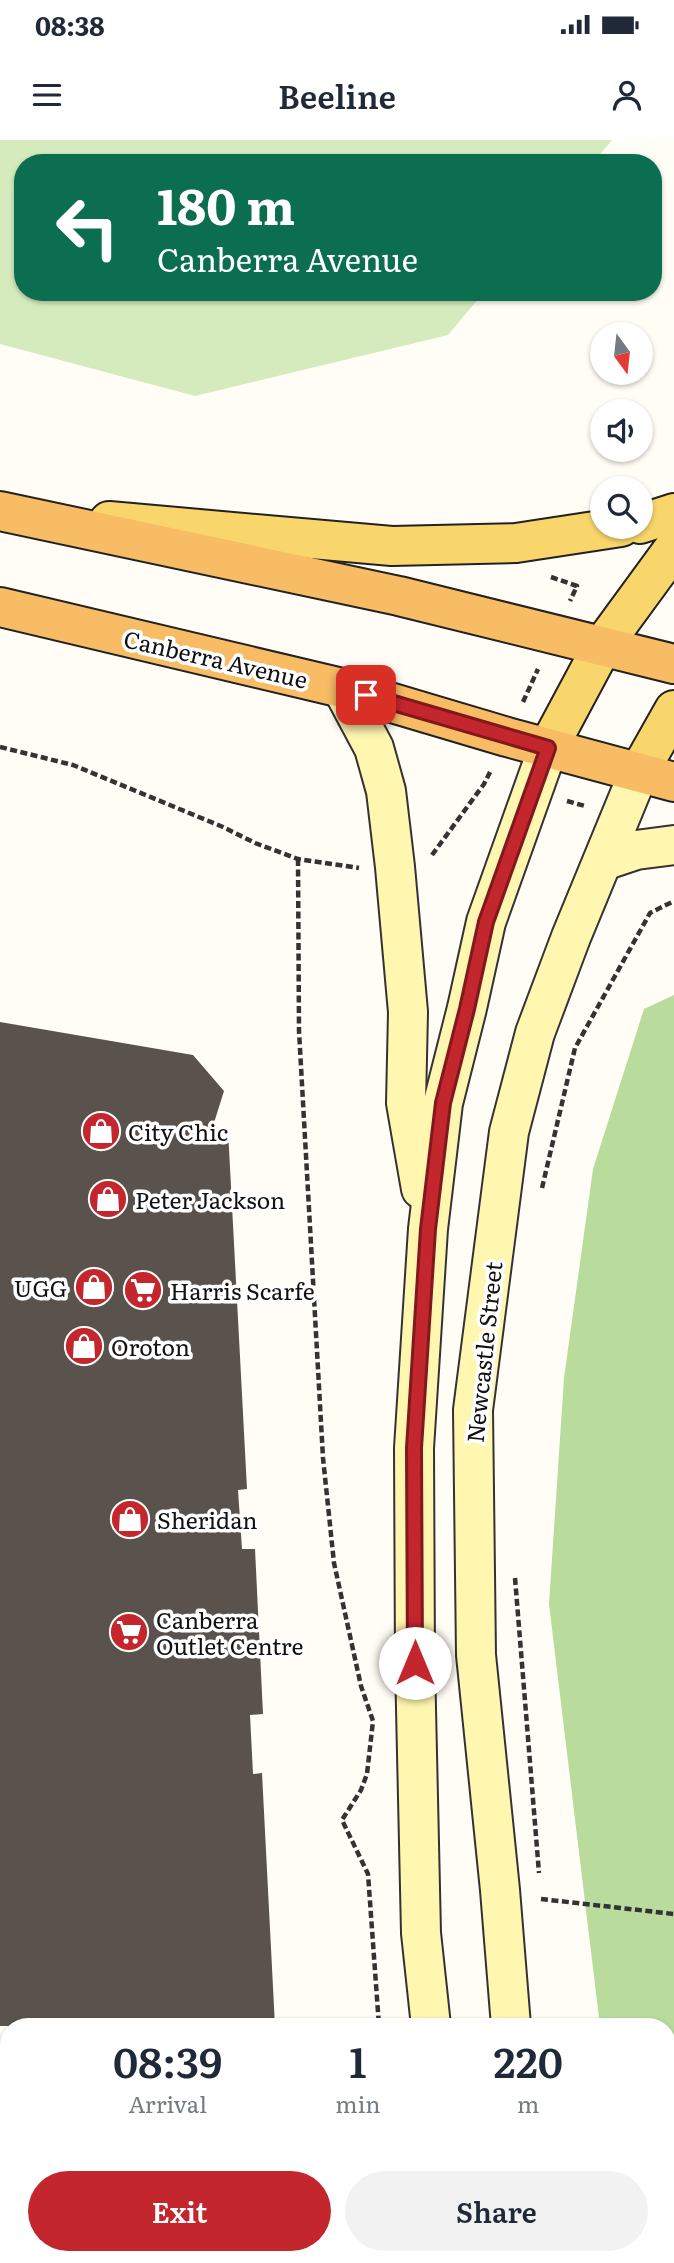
<!DOCTYPE html>
<style>
:root{--surface:#fff;--page:#f2f2f3;--text:#1f2937;--muted:#747a83;--accent:#c4262e}
body{margin:0;font-family:Literata,serif;background:var(--page);color:var(--text);height:100vh;display:flex;flex-direction:column;font-size:26px;white-space:nowrap}
*{box-sizing:border-box;margin:0}
p{font-size:23px;color:var(--muted)}
.icon{flex:none;width:38px;height:38px;fill:none;stroke:currentColor;stroke-width:2;stroke-linecap:round;stroke-linejoin:round}
.map{position:relative;flex:1;overflow:hidden}
.details{position:absolute;left:0px;top:1878px;width:676px;height:247px;display:flex;flex-direction:column;background:var(--surface);border-radius:28px 28px 0 0;box-shadow:0 2px 5px #0004}
.details>*{flex:none}
.top-card{position:absolute;left:14px;top:14px;width:648px;height:147px;border-radius:28px;box-shadow:0 2px 5px #0004;background:#0b6e4f;color:#fff;overflow:hidden}
.needle{width:46px;rotate:165deg}
.buttons{position:absolute;left:590px;top:182px;display:grid;gap:14px}
.buttons a{display:grid;place-items:center;width:63px;height:63px;border-radius:50%;background:var(--surface);box-shadow:0 2px 5px #0004;font-size:35px}
.pin{position:absolute;display:grid;place-items:center;width:60px;height:60px;color:#fff;margin:-30px;border-radius:14px;box-shadow:0 4px 10px #0006}
.me{position:absolute;width:77px;margin:-38px;rotate:0deg;stroke-linejoin:round;filter:drop-shadow(0 0 5px #0008)}
.turn{display:flex;align-items:center;gap:24px;height:147px;padding:0 28px;font-size:32px}
.turn .icon{width:91px;height:91px;stroke-width:2.5}
.turn b{display:block;font-size:49px;line-height:60px}
.eta{display:flex;justify-content:space-evenly;align-items:center;height:119px;text-align:center}
.eta b{font-size:42px;font-weight:600;line-height:49px}
.primary-button{display:flex;gap:14px;margin-top:auto;padding:14px 28px}
.primary-button a{flex:1;height:80px;border-radius:42px;background:var(--accent);color:#fff;font-size:28px;font-weight:600;line-height:80px;text-align:center}
.primary-button a+a{background:var(--page);color:var(--text)}
.status{display:flex;justify-content:space-between;align-items:center;height:49px;padding:0 35px;background:var(--surface);direction:ltr}
.status svg{height:19px;fill:currentColor}
header{display:flex;justify-content:space-between;align-items:center;height:91px;padding:0 28px;background:var(--surface);font-size:32px;font-weight:600}
.map>svg:first-child{display:block}
</style>
<div class="status"><b>08:38</b><svg viewBox="0 0 49 12"><path d="M0 12V9h3v3zM5 12V6h3v6zM10 12V3h3v9zM15 12V0h3v12zM26 1h20v11H26zM47 4h2v5h-2z"/></svg></div>
<header><svg class="icon" aria-label="menu" viewBox="0 0 24 24"><path d="M4 6h16M4 12h16M4 18h16"/></svg>Beeline<svg class="icon" aria-label="person" viewBox="0 0 24 24"><circle cx="12" cy="8" r="4"/><path d="M4 21q1-7 8-7t8 7"/></svg></header>
<div class="map">
<svg width="674" height="2123" viewBox="0 0 674 2123">
<rect width="100%" height="100%" fill="#fffdf5"/>
<path fill="#d5ebbd" d="M 0,0 L 612,0 L 593,23 L 23,23 L 23,152 L 484,152 L 448,195 L 195,256 L 0,204 Z"/>
<path fill="#b9dc9c" d="M 674,855 L 674,2123 L 627,2123 L 626,2116 L 667,2116 L 667,1886 L 600,1886 L 549,1464 L 564,1238 L 593,1029 L 644,869 Z"/>
<path fill="#5a524d" d="M 0,882 L 193,915 L 224,951 L 213,986 L 228,990 L 247,1349 L 238,1350 L 242,1409 L 255,1409 L 263,1574 L 250,1575 L 253,1634 L 262,1633 L 275,1886 L 0,1886 Z"/>
<g fill="none" stroke-linecap="round" stroke-linejoin="round">
<g stroke="#333" stroke-width="42">
<g id="secondary">
<path d="M 342,548 L 374,608 L 386,651 L 395,727 L 408,872 L 406,963 L 421,1049"/>
<path d="M 603,721 L 636,710 L 674,705"/>
<path d="M 431,1886 L 421,1793 L 415,1523 L 414,1308 L 428,1089 L 443,963 L 467,868 L 486,782 L 548,608"/>
<path d="M 511,1886 L 500,1750 L 476,1515 L 473,1270 L 509,992 L 535,893 L 571,797 L 639,632"/>
<path d="M 454,2116 L 454,2123"/>
<path d="M 529,2116 L 529,2123"/>
</g>
</g>
<g stroke="#222" stroke-width="42">
<g id="primary">
<path d="M 109,381 L 392,406 L 516,403 L 621,387"/>
<path d="M 640,384 L 674,373"/>
<path d="M 548,608 L 603,505 L 674,408"/>
<path d="M 639,632 L 674,570"/>
</g>
</g>
<g stroke="#222" stroke-width="42">
<g id="trunk">
<path d="M 0,371 L 399,456 L 674,524"/>
<path d="M 0,467 L 342,548 L 507,597 L 674,642"/>
</g>
</g>
<g stroke="#333" stroke-width="4.5" stroke-dasharray="7 3.5" stroke-linecap="butt">
<path d="M 551,437 L 577,446 L 570,461"/>
<path d="M 523,562 L 538,529"/>
<path d="M 0,607 L 73,625 L 223,687 L 255,703 L 298,719 L 359,728"/>
<path d="M 567,661 L 585,666"/>
<path d="M 432,715 L 484,644 L 491,630"/>
<path d="M 298,719 L 299,891 L 323,1318 L 334,1423 L 361,1546 L 373,1581 L 367,1634 L 361,1650 L 342,1680 L 368,1734 L 379,1886"/>
<path d="M 542,1048 L 575,908 L 650,773 L 674,761"/>
<path d="M 515,1438 L 539,1733"/>
<path d="M 541,1759 L 674,1774"/>
<path d="M 573,2116 L 574,2123"/>
<path d="M 398,2123 L 398,2116"/>
</g>
<use href="#secondary" stroke="#fff6b0" stroke-width="38"/>
<use href="#primary" stroke="#f9d66b" stroke-width="38"/>
<use href="#trunk" stroke="#f7bc64" stroke-width="38"/>
</g>
<g fill="none" stroke-linecap="round" stroke-linejoin="round">
<g stroke="#7f191e" stroke-width="18">
<path id="route" d="M 366,555 L 548,608 L 486,782 L 467,869 L 443,963 L 428,1089 L 414,1308 L 415,1523"/>
</g>
<use href="#route" stroke="#c4262e" stroke-width="12"/>
</g>
<defs>
<g id="shop-disc" transform="scale(2.0125)"><circle r="9.5" fill="#c4262e" stroke="#fff"/><path d="M-5-2.5h2.3a2.7 3.5 0 0 1 5.4 0H5L5.5 6h-11ZM-1.5-2.5h3a1.5 2.3 0 0 0-3 0Z" fill="#fff"/></g>
<g id="supermarket-disc" transform="scale(2.0125)"><circle r="9.5" fill="#c4262e" stroke="#fff"/><path d="M-6-5.5h2.5l.6 2H6L4.5 2H-2.5L-4.4-4H-6ZM-1.5 3.2a1.3 1.3 0 1 0 .1 0ZM3 3.2a1.3 1.3 0 1 0 .1 0Z" fill="#fff"/></g>
</defs>
<g fill-rule="evenodd">
<use href="#shop-disc" x="101" y="991"/>
<use href="#shop-disc" x="108" y="1059"/>
<use href="#shop-disc" x="94" y="1147"/>
<use href="#supermarket-disc" x="143" y="1150"/>
<use href="#shop-disc" x="84" y="1206"/>
<use href="#shop-disc" x="130" y="1379"/>
<use href="#supermarket-disc" x="129" y="1492"/>
</g>
<g text-anchor="middle" dominant-baseline="central" stroke-width="7" stroke-linejoin="round" paint-order="stroke">
<g font-size="23" fill="#111" stroke="#fff">
<text transform="translate(216 518) rotate(13)">Canberra Avenue</text>
<text transform="translate(483 1212) rotate(-84)">Newcastle Street</text>
</g>
<g font-size="23" fill="#111" stroke="#fff" text-anchor="start">
<text x="128" y="991">City Chic</text>
<text x="135" y="1059">Peter Jackson</text>
<text x="67" y="1147" text-anchor="end">UGG</text>
<text x="170" y="1150">Harris Scarfe</text>
<text x="111" y="1206">Oroton</text>
<text x="157" y="1379">Sheridan</text>
<text x="156" y="1479">Canberra<tspan x="156" dy="26">Outlet Centre</tspan></text>
</g>
</g>
</svg>
<div class="buttons">
<a><svg class="needle" viewBox="-14 -14 28 28"><path d="M0-13l5 13h-10z" fill="#e53935"/><path d="M0 13l5-13h-10z" fill="#747a83"/></svg></a>
<a><svg class="icon" aria-label="sound" viewBox="0 0 24 24"><path d="M4 9h4l5-4v14l-5-4H4zM17 9q2 3 0 6"/></svg></a>
<a><svg class="icon" aria-label="search" viewBox="0 0 24 24"><circle cx="10" cy="10" r="6"/><path d="M15 15l6 6"/></svg></a>
</div>
<div class="pin" style="left:366px;top:555px;background:#d93025"><svg class="icon" aria-label="arrive" viewBox="0 0 24 24"><path d="M6 21V4h12l-3 4 3 4H6"/></svg></div>
<svg class="me" style="left:415px;top:1523px" viewBox="-20 -20 40 40"><circle r="19" fill="#fff"/><path d="M0-13L10 11 0 6-10 11z" fill="#c4262e"/></svg>
<div class="top-card">
<div class="turn"><svg class="icon" aria-label="left" viewBox="0 0 24 24"><path d="M17 20v-9H6M10 6l-5 5 5 5"/></svg><div><b>180 m</b>Canberra Avenue</div></div>
</div>
<section class="details">
<div class="eta">
<div><b>08:39</b><p>Arrival</p></div>
<div><b>1</b><p>min</p></div>
<div><b>220</b><p>m</p></div>
</div>
<div class="primary-button"><a>Exit</a><a>Share</a></div>
</section>
</div>
